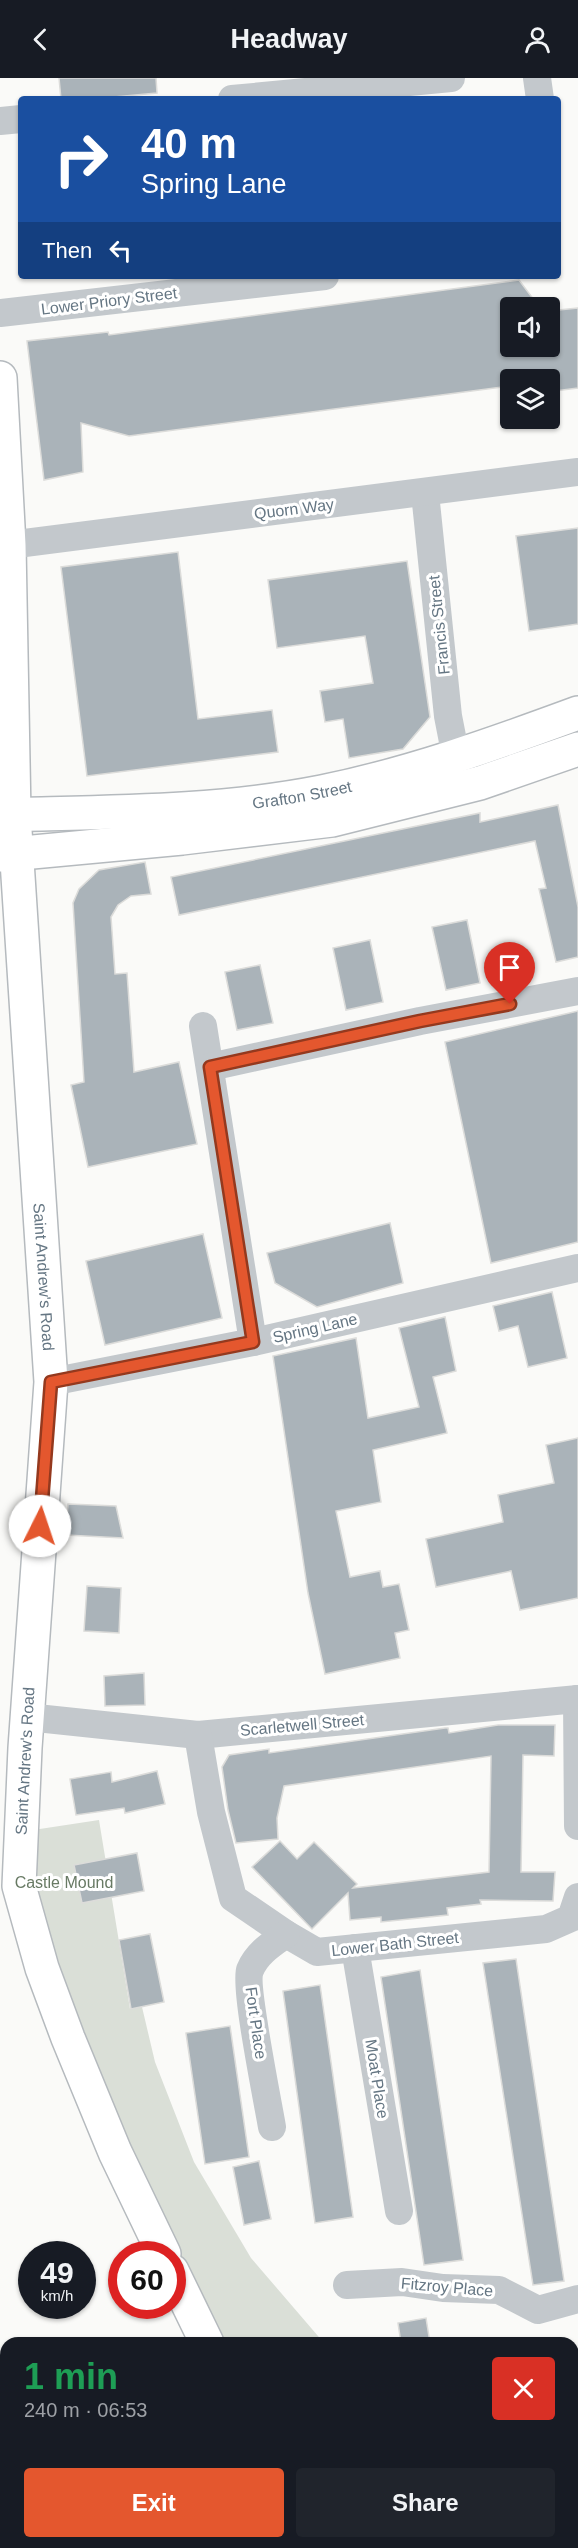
<!DOCTYPE html>
<meta charset="utf-8">
<style>
:root{--surface:#171b24;--page:#20242c;--text:#f1f3f6;--muted:#9ea1a6;--accent:#e4572e}
body{margin:0;font-family:Arial,sans-serif;background:var(--page);color:var(--text);height:100vh;display:flex;flex-direction:column;font-size:22px;white-space:nowrap}
*{box-sizing:border-box;margin:0}
p{font-size:20px;color:var(--muted)}
.icon{flex:none;width:33px;height:33px;fill:none;stroke:currentColor;stroke-width:2;stroke-linecap:round;stroke-linejoin:round}
.map{position:relative;flex:1;overflow:hidden}
.sheet{position:absolute;left:0px;top:2259px;width:579px;height:212px;display:flex;flex-direction:column;background:var(--surface);border-radius:18px 18px 0 0;box-shadow:0 2px 4px #0004}
.sheet>*{flex:none}
.top-card{position:absolute;left:18px;top:18px;width:543px;height:183px;border-radius:6px;box-shadow:0 2px 4px #0004;background:#1a4fa0;color:#fff;overflow:hidden}
.buttons{position:absolute;left:500px;top:219px;display:grid;gap:12px}
.buttons a{display:grid;place-items:center;width:60px;height:60px;border-radius:6px;background:var(--surface);box-shadow:0 2px 4px #0004;font-size:30px}
.speed{position:absolute;left:18px;top:2163px;display:flex;gap:12px;font-size:30px;font-weight:700;text-align:center}
.speed>*{display:grid;place-content:center;width:78px;height:78px;border-radius:50%;background:var(--surface);box-shadow:0 2px 4px #0004;line-height:1}
.speed small{font-size:15px;font-weight:400}
.speed .limit{border:9px solid #d22;background:#fff;color:#111}
.pin{position:absolute;display:grid;place-items:center;width:51px;height:51px;color:#fff;margin:-62px -26px;border-radius:50% 50% 50% 0;rotate:-45deg;box-shadow:0 0 6px #0007}
.pin .icon{rotate:45deg}
.me{position:absolute;width:66px;margin:-33px;rotate:4deg;stroke-linejoin:round;filter:drop-shadow(0 0 4px #0008)}
.turn{display:flex;align-items:center;gap:21px;height:126px;padding:0 24px;font-size:27px}
.turn .icon{width:78px;height:78px;stroke-width:2.5}
.turn b{display:block;font-size:42px;line-height:51px}
.then{display:flex;align-items:center;height:57px;padding:0 24px;background:#0003;gap:12px;font-size:22px}
.round{display:grid;place-items:center;flex:none;width:63px;height:63px;border-radius:6px;background:var(--page)}
.summary{display:flex;align-items:center;justify-content:space-between;height:102px;padding:0 24px}
h1{font-size:36px;font-weight:700;line-height:45px;color:#1e9e55}
.button{display:flex;gap:12px;margin-top:auto;padding:12px 24px}
.button a{flex:1;height:69px;border-radius:6px;background:var(--accent);color:#fff;font-size:24px;font-weight:700;line-height:69px;text-align:center}
.button a+a{background:var(--page);color:var(--text)}
header{display:flex;justify-content:space-between;align-items:center;height:78px;padding:0 24px;background:var(--surface);font-size:27px;font-weight:700}
.map>svg:first-child{display:block}
</style>
<header><svg class="icon" aria-label="back" viewBox="0 0 24 24"><path d="M15 5l-7 7 7 7"/></svg>Headway<svg class="icon" aria-label="person" viewBox="0 0 24 24"><circle cx="12" cy="8" r="4"/><path d="M4 21q1-7 8-7t8 7"/></svg></header>
<div class="map">
<svg width="578" height="2470" viewBox="0 0 578 2470">
<rect width="100%" height="100%" fill="#fafaf8"/>
<g fill="#dadfd7">
<path d="M 99,1742 L 130,1931 L 142,1929 L 155,1984 L 194,2084 L 251,2180 L 324,2265 L 207,2265 L 68,1960 L 20,1754 Z"/>
<path d="M 543,2464 L 544,2470 L 332,2470 L 328,2465 Z"/>
</g>
<g fill="#aab3b9" stroke="#dcdcda" stroke-width="1.5">
<path d="M 59,0 L 156,0 L 157,15 L 92,21 L 61,21 Z"/>
<path d="M 519,202 L 540,230 L 510,230 L 510,268 L 549,268 L 549,233 L 578,230 L 578,310 L 555,313 L 553,302 L 510,302 L 510,308 L 129,358 L 81,345 L 83,394 L 44,402 L 27,263 L 108,254 L 109,257 Z"/>
<path d="M 578,450 L 578,546 L 529,553 L 516,458 Z"/>
<path d="M 178,474 L 198,641 L 272,632 L 278,674 L 87,698 L 61,489 Z"/>
<path d="M 407,483 L 430,639 L 403,671 L 349,680 L 343,641 L 325,644 L 320,613 L 373,605 L 365,558 L 277,570 L 268,502 Z"/>
<path d="M 558,727 L 578,829 L 578,879 L 556,884 L 539,811 L 546,810 L 535,763 L 179,837 L 171,799 L 480,735 L 480,744 Z"/>
<path d="M 145,784 L 151,816 L 131,818 L 118,827 L 111,839 L 115,896 L 127,895 L 134,994 L 179,984 L 197,1066 L 88,1089 L 71,1007 L 84,1004 L 73,825 L 79,811 L 99,792 Z"/>
<path d="M 467,842 L 480,905 L 446,912 L 432,849 Z"/>
<path d="M 370,862 L 383,924 L 346,932 L 333,870 Z"/>
<path d="M 260,887 L 273,945 L 237,952 L 225,894 Z"/>
<path d="M 578,933 L 578,1164 L 491,1185 L 445,964 Z"/>
<path d="M 390,1145 L 403,1205 L 317,1229 L 275,1205 L 267,1175 Z"/>
<path d="M 203,1156 L 222,1240 L 105,1267 L 86,1183 Z"/>
<path d="M 552,1214 L 567,1280 L 528,1289 L 518,1248 L 499,1253 L 493,1228 Z"/>
<path d="M 445,1239 L 456,1293 L 433,1299 L 447,1355 L 373,1372 L 381,1424 L 336,1433 L 350,1499 L 380,1493 L 383,1509 L 399,1506 L 409,1552 L 395,1555 L 400,1580 L 325,1596 L 308,1515 L 273,1278 L 356,1260 L 368,1340 L 419,1329 L 399,1250 Z"/>
<path d="M 578,1360 L 578,1520 L 520,1532 L 511,1493 L 436,1509 L 426,1461 L 503,1444 L 498,1417 L 554,1405 L 546,1367 Z"/>
<path d="M 68,1426 L 116,1428 L 123,1460 L 66,1457 Z"/>
<path d="M 87,1508 L 121,1510 L 119,1555 L 84,1553 Z"/>
<path d="M 144,1595 L 145,1627 L 105,1628 L 104,1598 Z"/>
<path d="M 498,1647 L 555,1647 L 554,1678 L 523,1677 L 521,1794 L 555,1794 L 553,1823 L 480,1822 L 481,1826 L 447,1830 L 448,1837 L 381,1844 L 381,1839 L 350,1842 L 348,1815 L 312,1851 L 252,1789 L 280,1763 L 297,1781 L 314,1764 L 357,1806 L 353,1810 L 489,1794 L 491,1678 L 284,1708 L 277,1740 L 278,1761 L 236,1765 L 228,1732 L 222,1689 L 229,1677 L 269,1671 L 269,1675 L 445,1650 L 448,1650 L 449,1655 Z"/>
<path d="M 157,1693 L 165,1726 L 125,1735 L 124,1730 L 76,1737 L 70,1701 L 111,1694 L 112,1704 Z"/>
<path d="M 137,1775 L 144,1813 L 82,1825 L 74,1787 Z"/>
<path d="M 150,1856 L 164,1924 L 131,1931 L 119,1862 Z"/>
<path d="M 516,1881 L 564,2203 L 533,2207 L 483,1885 Z"/>
<path d="M 420,1892 L 463,2182 L 424,2187 L 381,1899 Z"/>
<path d="M 320,1907 L 353,2139 L 315,2145 L 283,1913 Z"/>
<path d="M 230,1948 L 249,2079 L 205,2086 L 186,1955 Z"/>
<path d="M 259,2083 L 271,2141 L 244,2147 L 233,2089 Z"/>
<path d="M 426,2240 L 430,2265 L 401,2265 L 398,2245 Z"/>
</g>
<g fill="none" stroke-linecap="round" stroke-linejoin="round">
<g stroke="#b5babe" stroke-width="36">
<g id="major">
<path id="s1" d="M 0,300 L 9,467 L 14,737 L 51,1304 L 25,1670 L 19,1808 L 42,1890 L 68,1960 L 115,2074 L 164,2176"/>
<path id="s2" d="M 0,737 C 107,734 216,735 322,714 C 410,696 494,666 578,635"/>
<path d="M 0,777 L 182,760 L 332,742 L 480,705 L 578,671"/>
<path d="M 172,2193 L 207,2265"/>
<path d="M 328,2464 L 332,2470"/>
</g>
</g>
<g stroke="#c3c8cc" stroke-width="28">
<path d="M 537,0 L 540,21"/>
<path d="M 232,21 L 451,0"/>
<path d="M 0,43 L 21,41"/>
<path d="M 0,235 L 325,198"/>
<path d="M 425,415 L 448,638 L 456,679"/>
<path d="M 9,467 L 578,394"/>
<path d="M 203,948 L 253,1264"/>
<path d="M 210,989 L 420,943 L 578,913"/>
<path d="M 51,1304 L 253,1264 L 578,1190"/>
<path d="M 577,1621 L 578,1748"/>
<path d="M 27,1639 L 198,1657 L 578,1621"/>
<path d="M 198,1657 L 211,1734 L 233,1820 L 286,1856 L 317,1874 L 546,1851 L 571,1840 L 578,1819"/>
<path d="M 355,1870 L 399,2133"/>
<path d="M 272,2049 C 268,2025 244,1907 250,1892 C 257,1875 272,1866 286,1856"/>
<path d="M 347,2207 L 402,2204 L 443,2210 L 499,2212 L 538,2232 L 578,2221"/>
</g>
<use href="#major" stroke="#fff" stroke-width="33"/>
</g>
<g fill="none" stroke-linecap="round" stroke-linejoin="round">
<g stroke="#94391e" stroke-width="15">
<path id="route" d="M 40,1448 L 51,1304 L 253,1264 L 210,989 L 420,943 L 510,926"/>
</g>
<use href="#route" stroke="#e4572e" stroke-width="10"/>
</g>
<g text-anchor="middle" dominant-baseline="central" stroke-width="6" stroke-linejoin="round" paint-order="stroke">
<g font-size="16" fill="#657683" stroke="#fff">
<text transform="translate(109 223) rotate(-7)">Lower Priory Street</text>
<text transform="translate(294 431) rotate(-7)">Quorn Way</text>
<text transform="translate(439 547) rotate(-96)">Francis Street</text>
<text stroke="none"><textPath href="#s2" startOffset="303">Grafton Street</textPath></text>
<text stroke="none"><textPath href="#s1" startOffset="900">Saint Andrew's Road</textPath></text>
<text transform="translate(315 1250) rotate(-13)">Spring Lane</text>
<text transform="translate(302 1647) rotate(-5)">Scarletwell Street</text>
<text transform="translate(25 1683) rotate(-87)">Saint Andrew's Road</text>
<text transform="translate(395 1866) rotate(-6)">Lower Bath Street</text>
<text transform="translate(256 1945) rotate(82)">Fort Place</text>
<text transform="translate(377 2001) rotate(81)">Moat Place</text>
<text transform="translate(447 2209) rotate(5)">Fitzroy Place</text>
</g>
<g font-size="16" fill="#687a64" stroke="#fff">
<text x="64" y="1804">Castle Mound</text>
</g>
</g>
</svg>
<div class="buttons">
<a><svg class="icon" aria-label="sound" viewBox="0 0 24 24"><path d="M4 9h4l5-4v14l-5-4H4zM17 9q2 3 0 6"/></svg></a>
<a><svg class="icon" aria-label="layers" viewBox="0 0 24 24"><path d="M12 4l9 5-9 5-9-5zM3 14l9 5 9-5"/></svg></a>
</div>
<div class="speed"><div>49<small>km/h</small></div><div class="limit">60</div></div>
<div class="pin" style="left:510px;top:926px;background:#d93025"><svg class="icon" aria-label="arrive" viewBox="0 0 24 24"><path d="M6 21V4h12l-3 4 3 4H6"/></svg></div>
<svg class="me" style="left:40px;top:1448px" viewBox="-20 -20 40 40"><circle r="19" fill="#fff"/><path d="M0-13L10 11 0 6-10 11z" fill="#e4572e"/></svg>
<div class="top-card">
<div class="turn"><svg class="icon" aria-label="right" viewBox="0 0 24 24"><path d="M7 20v-9h11M14 6l5 5-5 5"/></svg><div><b>40 m</b>Spring Lane</div></div>
<div class="then">Then<svg class="icon" aria-label="left" viewBox="0 0 24 24"><path d="M17 20v-9H6M10 6l-5 5 5 5"/></svg></div>
</div>
<section class="sheet">
<div class="summary"><div><h1>1 min</h1><p>240 m · 06:53</p></div><a class="round" style="background:#d93025;color:#fff"><svg class="icon" aria-label="close" viewBox="0 0 24 24"><path d="M6 6l12 12M18 6L6 18"/></svg></a></div>
<div class="button"><a>Exit</a><a>Share</a></div>
</section>
</div>
